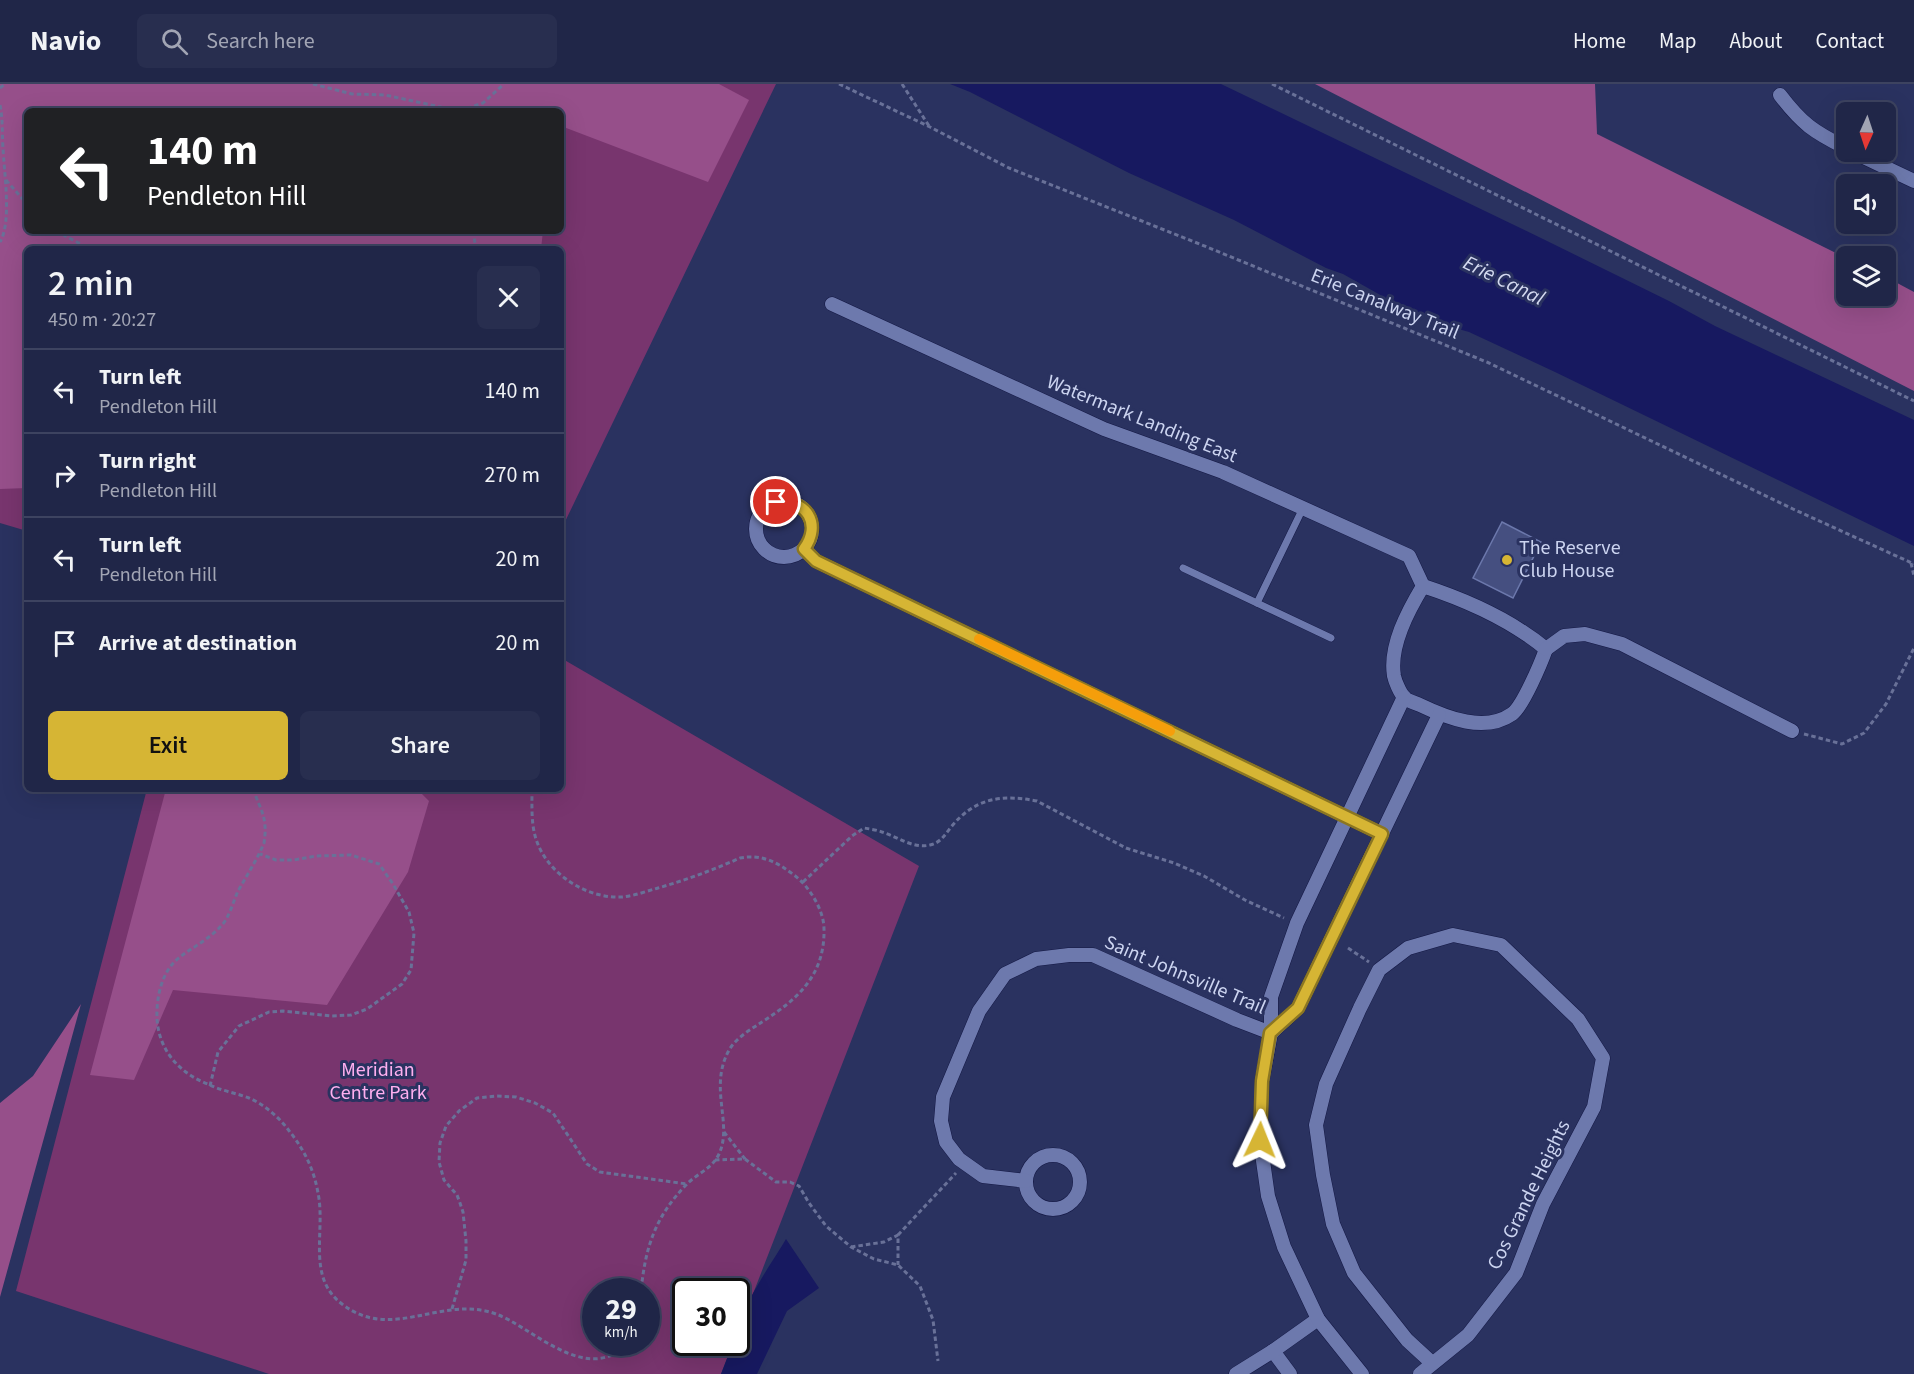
<!DOCTYPE html>
<meta charset="utf-8">
<style>
:root{--surface:#202648;--page:#282e4f;--text:#f1f3f6;--muted:#a2a5b4;--line:#3d4360;--accent:#d6b534}
body{margin:0;font-family:"Source Sans 3",sans-serif;background:var(--page);color:var(--text);height:100vh;display:flex;flex-direction:column;font-size:22px;white-space:nowrap}
*{box-sizing:border-box;margin:0}
p{font-size:20px;color:var(--muted)}
.icon{flex:none;width:33px;height:33px;fill:none;stroke:currentColor;stroke-width:2;stroke-linecap:round;stroke-linejoin:round}
.map{position:relative;flex:1;overflow:hidden}
.panel{position:absolute;left:24px;top:162px;width:540px;height:546px;display:flex;flex-direction:column;background:var(--surface);border-radius:9px;box-shadow:0 6px 24px #0002,0 0 0 2px var(--line)}
.panel>*{flex:none}
.guide{position:absolute;left:24px;top:24px;width:540px;height:126px;border-radius:9px;box-shadow:0 6px 24px #0002,0 0 0 2px var(--line);background:#202124;color:#fff;overflow:hidden}
.needle{width:39px;rotate:183deg}
.controls{position:absolute;left:1836px;top:18px;display:grid;gap:12px}
.controls a{display:grid;place-items:center;width:60px;height:60px;border-radius:9px;background:var(--surface);box-shadow:0 6px 24px #0002,0 0 0 2px var(--line);font-size:30px}
.speed{position:absolute;left:582px;top:1194px;display:flex;gap:12px;font-size:30px;font-weight:700;text-align:center}
.speed>*{display:grid;place-content:center;width:78px;height:78px;border-radius:50%;background:var(--surface);box-shadow:0 6px 24px #0002,0 0 0 2px var(--line);line-height:1}
.speed small{font-size:15px;font-weight:400}
.speed .limit{border:3px solid #111;border-radius:9px;background:#fff;color:#111}
.pin{position:absolute;display:grid;place-items:center;width:51px;height:51px;color:#fff;margin:-26px;border:3px solid #fff;border-radius:50%;box-shadow:0 2px 6px #0007}
.me{position:absolute;width:66px;margin:-33px;rotate:2deg;stroke-linejoin:round;filter:drop-shadow(0 0 4px #0008)}
.turn{display:flex;align-items:center;gap:21px;height:126px;padding:0 24px;font-size:27px}
.turn .icon{width:78px;height:78px;stroke-width:2.5}
.turn b{display:block;font-size:42px;line-height:51px}
.round{display:grid;place-items:center;flex:none;width:63px;height:63px;border-radius:9px;background:var(--page)}
.head{display:flex;align-items:center;justify-content:space-between;height:102px;padding:0 24px}
h1{font-size:36px;font-weight:600;line-height:45px}
.action{display:flex;gap:12px;margin-top:auto;padding:12px 24px}
.action a{flex:1;height:69px;border-radius:9px;background:var(--accent);color:#111;font-size:24px;font-weight:600;line-height:69px;text-align:center}
.action a+a{background:var(--page);color:var(--text)}
ul{padding:0;list-style:none}
li{display:flex;align-items:center;gap:18px;height:84px;padding:0 24px;border-top:2px solid var(--line)}
li div{flex:1}
li b{display:block;font-size:22px}
li em{font-style:normal}
header{display:flex;align-items:center;gap:36px;box-sizing:border-box;height:84px;padding:0 30px;background:var(--surface);border-bottom:2px solid var(--line)}
header strong{font-size:28px}
nav{display:flex;gap:33px;margin-inline-start:auto;font-size:21px}
.search{width:420px;height:54px;background:var(--page);display:flex;align-items:center;gap:15px;box-sizing:border-box;padding:0 21px;border-radius:9px;color:var(--muted);font-size:22px}
.map>svg:first-child{display:block}
</style>
<header>
<strong>Navio</strong>
<div class="search"><svg class="icon" aria-label="search" viewBox="0 0 24 24"><circle cx="10" cy="10" r="6"/><path d="M15 15l6 6"/></svg>Search here</div>
<nav><a>Home</a><a>Map</a><a>About</a><a>Contact</a></nav>
</header>
<div class="map">
<svg width="1914" height="1290" viewBox="0 0 1914 1290">
<rect width="100%" height="100%" fill="#2a3260"/>
<g fill="#78356e" fill-rule="evenodd">
<path d="M 0,0 L 776,0 L 561,446 L 561,165 L 27,165 L 27,447 L 0,439 ZM 27,27 L 561,27 L 561,147 L 27,147 Z"/>
<path d="M 561,574 L 919,782 L 737,1251 L 736,1208 L 686,1208 L 686,1258 L 733,1259 L 721,1290 L 269,1290 L 16,1207 L 147,705 L 561,705 ZM 596,1208 L 646,1208 L 646,1258 L 596,1258 Z"/>
</g>
<g fill="#964f8a">
<path d="M 0,0 L 719,0 L 749,16 L 708,98 L 561,42 L 561,27 L 27,27 L 27,147 L 543,147 L 541,165 L 27,165 L 27,404 L 0,405 Z"/>
<path d="M 1315,0 L 1595,0 L 1597,50 L 1846,174 L 1846,212 L 1886,212 L 1886,193 L 1914,208 L 1914,307 Z"/>
<path d="M 166,705 L 417,705 L 429,717 L 408,788 L 327,921 L 173,906 L 134,996 L 90,991 Z"/>
<path d="M 81,920 L 0,1213 L 0,1019 L 33,992 Z"/>
</g>
<g fill="#171960">
<path d="M 950,0 L 1221,0 L 1543,155 L 1669,217 L 1715,242 L 1914,336 L 1914,462 L 1555,288 L 1469,248 L 1448,242 L 1391,217 L 1343,190 L 1326,184 L 1234,136 L 1129,89 L 970,8 Z"/>
<path d="M 786,1155 L 819,1204 L 787,1227 L 757,1290 L 721,1290 L 733,1259 L 736,1258 C 736,1228 771,1181 786,1155 Z"/>
</g>
<path fill="#454f80" stroke="#6c78ac" stroke-width="1.5" d="M 1502,438 L 1541,458 L 1513,514 L 1473,494 Z"/>
<g fill="none" stroke-linecap="round" stroke-linejoin="round">
<g stroke="#141844" stroke-width="8">
<g id="lane">
<path d="M 1183,484 L 1331,554"/>
<path d="M 1257,519 L 1303,424"/>
</g>
</g>
<g stroke="#141844" stroke-width="15">
<g id="street">
<path d="M 1780,11 C 1802,40 1814,48 1846,64"/>
<path d="M 1853,68 L 1914,97"/>
<path d="M 832,220 L 1104,345 L 1223,388 L 1409,472 L 1423,502"/>
<circle cx="784" cy="445" r="28"/>
<path d="M 804,465 L 816,477 L 1382,750"/>
<path d="M 1423,502 C 1466,516 1511,536 1546,565 C 1541,579 1523,622 1512,630 C 1485,649 1447,634 1420,621 C 1416,619 1407,617 1404,613 C 1400,609 1395,597 1394,592 C 1389,562 1408,527 1423,502 Z"/>
<path d="M 1546,565 L 1564,552 L 1585,550 L 1622,560 L 1792,647"/>
<path d="M 1271,949 L 1298,924 L 1439,631"/>
<circle cx="1053" cy="1098" r="27"/>
<path d="M 1026,1097 L 983,1092 L 959,1075 L 946,1058 L 941,1037 L 943,1013 L 979,927 L 1005,890 L 1036,875 L 1069,871 L 1093,871 L 1237,936 L 1271,949"/>
<path d="M 1273,1267 L 1290,1290"/>
<path d="M 1236,1290 L 1273,1267 L 1318,1235"/>
<path d="M 1362,1290 L 1318,1235 L 1284,1163 L 1268,1112 L 1260,1056 L 1262,997 L 1271,949 L 1271,913 L 1297,839 L 1404,613"/>
<path d="M 1420,1290 L 1468,1251 L 1516,1189 L 1543,1120 L 1594,1023 L 1603,974 L 1578,935 L 1501,861 L 1453,851 L 1408,864 L 1379,886 L 1360,924 L 1326,1000 L 1316,1041 L 1323,1091 L 1333,1140 L 1354,1189 L 1407,1256 L 1432,1279"/>
</g>
</g>
<g stroke="#697198" stroke-width="3" stroke-dasharray="4.5 3" stroke-linecap="butt">
<path d="M 313,0 L 352,10 L 385,11 L 459,27 L 483,19 L 504,0"/>
<path d="M 839,0 L 930,43 L 1009,84 L 1202,161 L 1489,279 L 1793,425 L 1914,480"/>
<path d="M 902,0 L 929,42"/>
<path d="M 1272,0 L 1914,317"/>
<path d="M 0,4 L 5,0"/>
<path d="M 0,21 C 3,36 2,49 3,64 C 4,88 12,138 0,158"/>
<path d="M 6,96 L 27,120"/>
<path d="M 56,147 L 90,165"/>
<path d="M 473,147 L 476,165"/>
<path d="M 1911,479 L 1914,492"/>
<path d="M 1804,650 L 1842,660 L 1864,649 L 1886,620 L 1914,564"/>
<path d="M 253,705 C 261,727 268,734 264,759 C 257,776 247,791 238,807 C 233,818 229,835 220,843 C 209,855 193,863 180,873 C 162,886 156,913 157,935 C 159,967 180,990 210,1001 C 222,1007 236,1009 249,1014 C 265,1021 280,1034 290,1048 C 305,1067 314,1086 318,1109 C 326,1147 306,1193 342,1220 C 392,1259 441,1210 496,1230 C 529,1242 575,1290 614,1270 C 619,1267 624,1264 627,1258"/>
<path d="M 532,705 C 532,721 531,740 536,755 C 547,790 587,815 622,813 C 634,812 647,807 658,804 C 686,796 713,786 740,774 C 762,770 777,778 794,791 C 809,802 824,826 824,845 C 825,891 798,915 762,938 C 750,946 735,954 728,968 C 709,1005 733,1040 719,1070 C 712,1085 696,1090 686,1101 C 655,1133 645,1164 641,1208"/>
<path d="M 803,798 L 852,752 L 864,744 C 870,745 877,746 882,748 C 898,753 913,765 930,761 C 940,759 945,751 951,743 C 975,714 1001,710 1037,717 L 1126,764 L 1174,779 L 1204,792 L 1245,816 L 1284,834"/>
<path d="M 1348,864 L 1369,878"/>
<path d="M 210,1002 L 218,968 L 239,942 L 269,928 L 283,927 L 331,932 L 351,931 L 367,925 L 402,900 L 411,886 L 414,849 L 409,828 L 393,800 L 379,780 L 351,771 L 316,772 L 294,776 L 276,776 L 260,770"/>
<path d="M 724,1048 L 745,1075"/>
<path d="M 715,1076 L 745,1075 L 776,1098 L 790,1098 L 799,1102 L 809,1119 L 826,1142 L 851,1163 L 874,1175 L 898,1181 L 920,1202 L 933,1236 L 938,1277"/>
<path d="M 898,1151 L 956,1089"/>
<path d="M 851,1163 L 884,1158 L 898,1151 L 898,1181"/>
<path d="M 452,1225 L 466,1176 L 466,1157 L 463,1128 L 460,1119 L 457,1111 L 444,1096 L 439,1078 L 440,1059 L 446,1042 L 459,1027 L 477,1014 L 497,1012 L 516,1013 L 535,1019 L 553,1029 L 587,1080 L 600,1088 L 687,1100"/>
</g>
<use href="#lane" stroke="#6d79ad" stroke-width="7"/>
<use href="#street" stroke="#6d79ad" stroke-width="14"/>
</g>
<g fill="none" stroke-linecap="round" stroke-linejoin="round">
<g stroke="#8b7622" stroke-width="15">
<path id="route" d="M 776,418 C 807,415 822,440 804,465 L 816,477 L 1382,750 L 1298,924 L 1270,949 L 1262,997 L 1260,1056"/>
</g>
<use href="#route" stroke="#d6b534" stroke-width="10"/>
<path stroke="#f59e0b" stroke-width="10" d="M 979,555 L 1170,647"/>
</g>
<circle fill="#d6b534" stroke="#2a3260" stroke-width="2" cx="1507" cy="476" r="6"/>
<g text-anchor="middle" dominant-baseline="central" stroke-width="6" stroke-linejoin="round" paint-order="stroke">
<g font-size="20" fill="#ccd4f0" stroke="#2a3260">
<text transform="translate(1385 220) rotate(22)">Erie Canalway Trail</text>
<text transform="translate(1142 335) rotate(22)">Watermark Landing East</text>
<text transform="translate(1185 891) rotate(23)">Saint Johnsville Trail</text>
<text transform="translate(1529 1111) rotate(-64)">Cos Grande Heights</text>
</g>
<g font-size="20" fill="#ccd4f0" stroke="#2a3260" text-anchor="start">
<text x="1519" y="464">The Reserve<tspan x="1519" dy="23">Club House</tspan></text>
</g>
<g font-size="20" fill="#feafef" stroke="#2a3260">
<text x="378" y="986">Meridian<tspan x="378" dy="23">Centre Park</tspan></text>
</g>
<g font-size="21" font-style="italic" fill="#d4daf0" stroke="#2a3260">
<text transform="translate(1504 196) rotate(26)">Erie Canal</text>
</g>
</g>
</svg>
<div class="controls">
<a><svg class="needle" viewBox="-14 -14 28 28"><path d="M0-13l5 13h-10z" fill="#e53935"/><path d="M0 13l5-13h-10z" fill="#a2a5b4"/></svg></a>
<a><svg class="icon" aria-label="sound" viewBox="0 0 24 24"><path d="M4 9h4l5-4v14l-5-4H4zM17 9q2 3 0 6"/></svg></a>
<a><svg class="icon" aria-label="layers" viewBox="0 0 24 24"><path d="M12 4l9 5-9 5-9-5zM3 14l9 5 9-5"/></svg></a>
</div>
<div class="speed"><div>29<small>km/h</small></div><div class="limit">30</div></div>
<div class="pin" style="left:776px;top:418px;background:#d93025"><svg class="icon" aria-label="arrive" viewBox="0 0 24 24"><path d="M6 21V4h12l-3 4 3 4H6"/></svg></div>
<svg class="me" style="left:1260px;top:1056px" viewBox="-20 -20 40 40"><path d="M0-17L14 15 0 8-14 15z" fill="#d6b534" stroke="#fff" stroke-width="4"/></svg>
<div class="guide">
<div class="turn"><svg class="icon" aria-label="left" viewBox="0 0 24 24"><path d="M17 20v-9H6M10 6l-5 5 5 5"/></svg><div><b>140 m</b>Pendleton Hill</div></div>
</div>
<section class="panel">
<div class="head"><div><h1>2 min</h1><p>450 m · 20:27</p></div><a class="round"><svg class="icon" aria-label="close" viewBox="0 0 24 24"><path d="M6 6l12 12M18 6L6 18"/></svg></a></div>
<ul>
<li><svg class="icon" aria-label="left" viewBox="0 0 24 24"><path d="M17 20v-9H6M10 6l-5 5 5 5"/></svg><div><b>Turn left</b><p>Pendleton Hill</p></div><em>140 m</em></li>
<li><svg class="icon" aria-label="right" viewBox="0 0 24 24"><path d="M7 20v-9h11M14 6l5 5-5 5"/></svg><div><b>Turn right</b><p>Pendleton Hill</p></div><em>270 m</em></li>
<li><svg class="icon" aria-label="left" viewBox="0 0 24 24"><path d="M17 20v-9H6M10 6l-5 5 5 5"/></svg><div><b>Turn left</b><p>Pendleton Hill</p></div><em>20 m</em></li>
<li><svg class="icon" aria-label="arrive" viewBox="0 0 24 24"><path d="M6 21V4h12l-3 4 3 4H6"/></svg><div><b>Arrive at destination</b></div><em>20 m</em></li>
</ul>
<div class="action"><a>Exit</a><a>Share</a></div>
</section>
</div>
